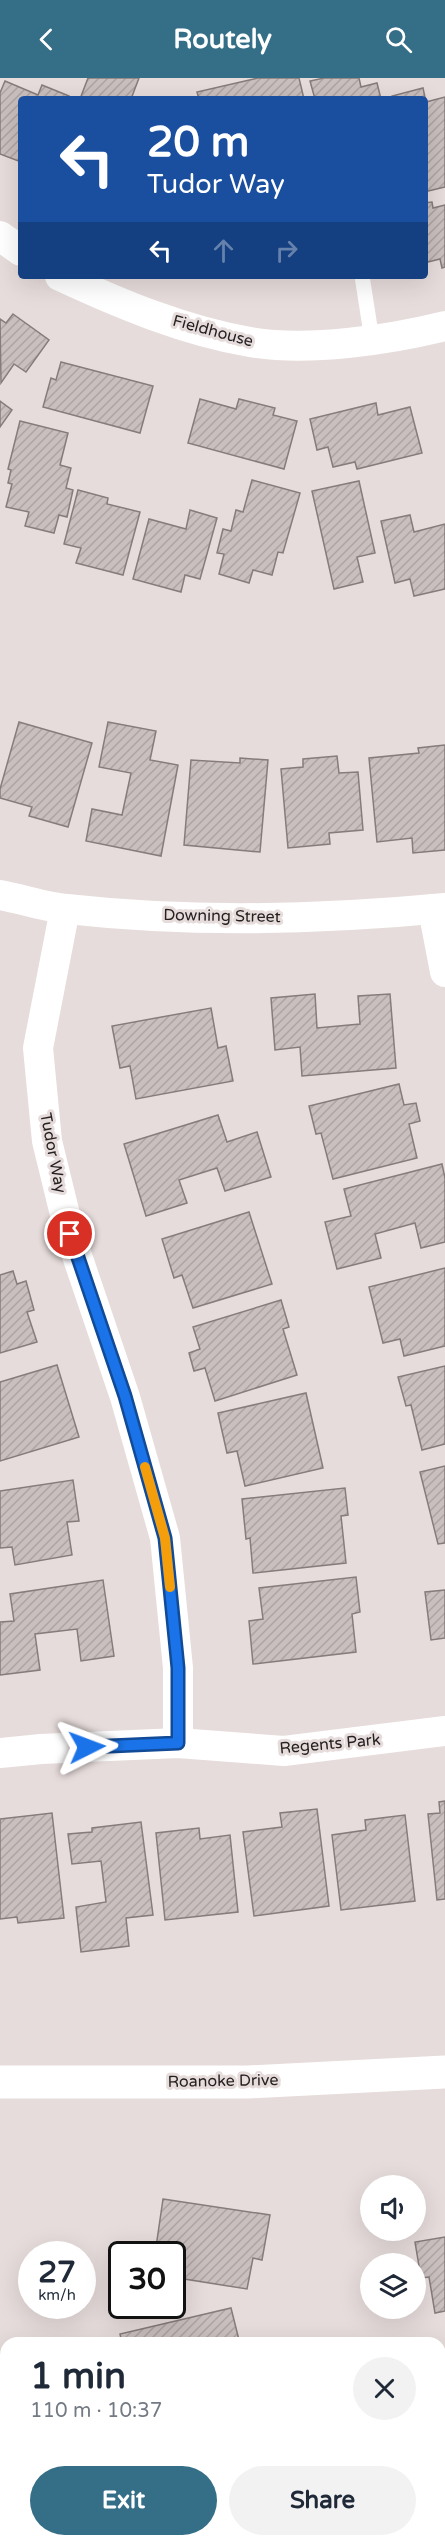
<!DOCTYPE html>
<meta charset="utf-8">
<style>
:root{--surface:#fff;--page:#f2f2f3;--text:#1f2937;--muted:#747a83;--accent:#356e87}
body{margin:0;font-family:"Varela Round",sans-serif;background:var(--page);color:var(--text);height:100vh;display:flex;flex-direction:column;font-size:22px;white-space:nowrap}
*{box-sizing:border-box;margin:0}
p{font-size:20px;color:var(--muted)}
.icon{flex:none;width:33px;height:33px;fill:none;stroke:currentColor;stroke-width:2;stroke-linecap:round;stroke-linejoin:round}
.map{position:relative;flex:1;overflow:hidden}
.side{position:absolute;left:0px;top:2259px;width:446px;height:210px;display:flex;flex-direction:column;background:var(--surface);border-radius:18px 18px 0 0;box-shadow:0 6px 24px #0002}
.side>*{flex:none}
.top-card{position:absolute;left:18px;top:18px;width:410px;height:183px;border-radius:6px;box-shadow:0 6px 24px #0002;background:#1a4fa0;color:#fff;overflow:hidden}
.controls{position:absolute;left:360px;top:2097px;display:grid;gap:12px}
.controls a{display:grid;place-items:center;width:66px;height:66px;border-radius:50%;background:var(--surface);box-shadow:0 6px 24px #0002;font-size:30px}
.speed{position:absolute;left:18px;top:2163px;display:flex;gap:12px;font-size:30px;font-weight:700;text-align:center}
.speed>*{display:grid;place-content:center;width:78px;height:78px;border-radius:50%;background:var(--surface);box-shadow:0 6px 24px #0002;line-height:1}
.speed small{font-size:15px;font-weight:400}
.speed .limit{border:3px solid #111;border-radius:9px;background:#fff;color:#111}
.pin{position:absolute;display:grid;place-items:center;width:51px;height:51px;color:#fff;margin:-26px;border:3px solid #fff;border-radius:50%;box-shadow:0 2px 6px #0007}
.me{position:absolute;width:66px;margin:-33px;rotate:87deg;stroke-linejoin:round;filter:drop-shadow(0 0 4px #0008)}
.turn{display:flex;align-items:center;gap:21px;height:126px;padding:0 30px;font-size:27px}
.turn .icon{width:78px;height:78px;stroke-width:2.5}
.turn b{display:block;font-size:42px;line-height:51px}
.lanes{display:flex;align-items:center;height:57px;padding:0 30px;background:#0003;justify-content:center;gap:30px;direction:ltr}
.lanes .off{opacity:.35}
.round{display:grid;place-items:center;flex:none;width:63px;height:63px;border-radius:32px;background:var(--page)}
.summary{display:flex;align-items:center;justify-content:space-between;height:102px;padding:0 30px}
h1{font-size:36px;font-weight:700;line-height:45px}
.button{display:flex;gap:12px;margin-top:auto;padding:12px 30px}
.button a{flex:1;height:69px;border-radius:36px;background:var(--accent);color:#fff;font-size:24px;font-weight:700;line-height:69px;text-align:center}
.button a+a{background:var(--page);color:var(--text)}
header{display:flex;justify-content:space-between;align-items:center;height:78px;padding:0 30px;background:var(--accent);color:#fff;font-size:27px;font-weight:700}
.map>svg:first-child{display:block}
</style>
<header><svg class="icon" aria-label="back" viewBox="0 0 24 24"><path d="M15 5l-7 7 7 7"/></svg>Routely<svg class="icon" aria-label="search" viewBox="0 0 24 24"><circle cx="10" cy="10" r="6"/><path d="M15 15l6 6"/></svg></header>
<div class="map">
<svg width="445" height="2469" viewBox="0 0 445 2469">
<defs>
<pattern id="building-hatch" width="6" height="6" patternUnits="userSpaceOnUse" patternTransform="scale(1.5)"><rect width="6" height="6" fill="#c9bfbe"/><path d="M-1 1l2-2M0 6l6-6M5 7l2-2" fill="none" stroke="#aca4a3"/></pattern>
</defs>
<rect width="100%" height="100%" fill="#e6dcdb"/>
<g fill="url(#building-hatch)" stroke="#857c7b" stroke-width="1.5">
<path d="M 88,0 L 139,0 L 131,21 L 80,21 Z"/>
<path d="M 258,0 L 299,0 L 304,21 L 199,21 L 197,14 Z"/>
<path d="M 324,0 L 359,0 L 361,9 L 377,5 L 381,21 L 315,21 L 310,3 Z"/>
<path d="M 5,3 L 38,17 L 42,7 L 69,18 L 68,21 L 21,21 L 21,84 L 0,76 L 0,15 Z"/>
<path d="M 423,10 L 426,24 L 445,19 L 445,109 L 424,114 L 424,21 L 392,21 L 392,18 Z"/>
<path d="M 432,124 L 433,130 L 445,127 L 445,189 L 442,190 L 440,181 L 424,185 L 424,125 Z"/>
<path d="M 13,236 L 49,262 L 26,294 L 14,286 L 1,305 L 0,241 L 6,245 Z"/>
<path d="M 61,284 L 153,308 L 140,355 L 43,329 L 51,300 L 56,302 Z"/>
<path d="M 200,321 L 236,331 L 239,321 L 275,330 L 273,337 L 297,343 L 284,391 L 188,365 Z"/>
<path d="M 0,323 L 12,332 L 0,349 Z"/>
<path d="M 376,325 L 378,337 L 410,329 L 422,375 L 357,391 L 355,384 L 333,389 L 328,369 L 317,372 L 310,341 Z"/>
<path d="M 20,343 L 68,355 L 60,387 L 71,390 L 66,410 L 73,412 L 67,439 L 59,437 L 54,455 L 25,448 L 29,434 L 6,429 L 12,406 L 8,405 L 11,392 L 8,391 Z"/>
<path d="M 252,402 L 300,415 L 283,475 L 278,474 L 272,497 L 253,492 L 249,505 L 219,496 L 224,476 L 217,475 L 223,451 L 231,453 L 236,432 L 243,434 Z"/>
<path d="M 359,403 L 375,475 L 357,479 L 363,504 L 334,511 L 312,413 Z"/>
<path d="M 78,412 L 108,420 L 107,426 L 140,434 L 123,497 L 76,485 L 81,470 L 64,466 Z"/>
<path d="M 190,432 L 217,440 L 200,501 L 185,497 L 181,514 L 133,501 L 149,441 L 186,451 Z"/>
<path d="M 410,437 L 414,454 L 445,446 L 445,511 L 414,518 L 410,501 L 395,505 L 381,443 Z"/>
<path d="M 19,644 L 92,665 L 68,749 L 29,738 L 32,729 L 0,720 L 0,711 Z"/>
<path d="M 108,644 L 156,653 L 150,682 L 178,687 L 161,778 L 86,763 L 92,731 L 122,737 L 131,695 L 99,689 Z"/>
<path d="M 445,667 L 445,772 L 413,775 L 412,760 L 377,764 L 369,680 L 419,675 L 418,670 Z"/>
<path d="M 337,678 L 339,695 L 358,694 L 363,752 L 329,755 L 330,766 L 288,770 L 281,691 L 303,689 L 303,681 Z"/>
<path d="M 240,680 L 268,682 L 260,774 L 184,767 L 191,682 L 240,685 Z"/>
<path d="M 315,916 L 317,950 L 360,946 L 358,918 L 390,916 L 396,990 L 302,998 L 300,969 L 275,972 L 271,920 Z"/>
<path d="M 211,930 L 218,970 L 226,968 L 233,1003 L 136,1021 L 130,988 L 120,990 L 112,948 Z"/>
<path d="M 399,1006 L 404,1027 L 416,1025 L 420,1043 L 409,1046 L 417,1080 L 333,1101 L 321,1055 L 316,1056 L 309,1028 Z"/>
<path d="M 218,1037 L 227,1064 L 257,1054 L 271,1099 L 225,1113 L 217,1090 L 179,1102 L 187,1125 L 146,1138 L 124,1066 Z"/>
<path d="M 442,1086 L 445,1100 L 445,1164 L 421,1170 L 415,1145 L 375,1156 L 381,1180 L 337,1191 L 325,1144 L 351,1138 L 344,1111 Z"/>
<path d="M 249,1134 L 272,1206 L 193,1230 L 182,1197 L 174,1200 L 162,1161 Z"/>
<path d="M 445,1190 L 445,1268 L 404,1278 L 400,1261 L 383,1265 L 369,1209 Z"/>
<path d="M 13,1193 L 17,1206 L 26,1203 L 34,1232 L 27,1234 L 37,1264 L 0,1275 L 0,1197 Z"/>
<path d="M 281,1222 L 289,1249 L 283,1251 L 297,1297 L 215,1323 L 205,1290 L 194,1293 L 189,1275 L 200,1271 L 193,1249 Z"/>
<path d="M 57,1287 L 79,1359 L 0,1383 L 0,1304 Z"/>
<path d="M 445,1288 L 445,1366 L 422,1372 L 411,1327 L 406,1328 L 398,1299 Z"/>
<path d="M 306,1315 L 323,1390 L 245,1408 L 237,1373 L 227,1375 L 218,1335 Z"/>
<path d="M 445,1388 L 445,1465 L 438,1466 L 420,1394 Z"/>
<path d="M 73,1402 L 79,1443 L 67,1444 L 72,1477 L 15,1487 L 12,1469 L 0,1470 L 0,1413 Z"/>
<path d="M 345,1410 L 348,1437 L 341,1438 L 346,1485 L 253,1495 L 250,1460 L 246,1461 L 242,1421 Z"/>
<path d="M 356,1499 L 360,1534 L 352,1536 L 356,1574 L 253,1586 L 249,1543 L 263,1541 L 259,1510 Z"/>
<path d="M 103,1502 L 114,1578 L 81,1583 L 77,1551 L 35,1556 L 40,1592 L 0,1597 L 0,1544 L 14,1543 L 10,1516 Z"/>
<path d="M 445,1512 L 445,1560 L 431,1562 L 425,1514 Z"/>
<path d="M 445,1723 L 445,1821 L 437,1822 L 428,1736 L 440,1735 L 439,1724 Z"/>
<path d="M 317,1731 L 329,1828 L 254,1838 L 243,1754 L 282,1749 L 280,1735 Z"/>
<path d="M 52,1735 L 64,1840 L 18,1845 L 17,1839 L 0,1841 L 0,1741 Z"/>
<path d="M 405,1737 L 415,1823 L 341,1832 L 332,1757 L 366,1752 L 365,1742 Z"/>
<path d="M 141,1744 L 153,1837 L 126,1840 L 129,1868 L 81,1874 L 76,1829 L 106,1824 L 101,1783 L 72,1786 L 68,1756 L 92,1754 L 92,1750 Z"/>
<path d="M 199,1750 L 200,1761 L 230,1757 L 238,1834 L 165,1842 L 156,1755 Z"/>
<path d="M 163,2121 L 270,2137 L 262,2182 L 253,2180 L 247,2211 L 172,2199 L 172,2176 L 155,2176 Z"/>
<path d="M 445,2159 L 445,2233 L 435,2235 L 429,2199 L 421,2200 L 415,2164 Z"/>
<path d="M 231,2230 L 239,2262 L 227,2265 L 122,2265 L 120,2256 Z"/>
<path d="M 445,2296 L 445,2330 L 441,2330 L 440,2297 Z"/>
<path d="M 216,2463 L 331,2463 L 324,2469 L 218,2469 L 214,2464 Z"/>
</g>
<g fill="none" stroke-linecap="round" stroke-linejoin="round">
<path stroke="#fff" stroke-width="15" d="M 362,198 L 372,262"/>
<g stroke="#fff" stroke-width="30">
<path d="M 0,158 L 21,173"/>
<path d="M 60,198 C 120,226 185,253 250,264 C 308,274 388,262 445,248"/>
<path d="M 0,817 C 22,821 45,829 67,831 C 193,845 319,842 445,830"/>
<path d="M 65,831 L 38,970 L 47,1063 L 70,1157 L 125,1319 L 165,1460 L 178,1590 L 178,1665"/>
<path d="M 433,831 L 445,894"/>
<path d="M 0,1675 L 41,1671 L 178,1665 L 284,1673 L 445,1653"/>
<path d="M 424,2463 L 429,2469"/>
</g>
<path stroke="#fff" stroke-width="33" d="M 0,2004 L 248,2004 L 445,1994"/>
</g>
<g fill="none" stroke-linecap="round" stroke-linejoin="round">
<g stroke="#114b97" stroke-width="15">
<path id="route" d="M 70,1156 L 125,1318 L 165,1460 L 178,1590 L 178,1665 L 87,1669"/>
</g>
<use href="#route" stroke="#1a73e8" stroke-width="10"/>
<path stroke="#f59e0b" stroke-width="10" d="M 145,1389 L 165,1460 L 170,1509"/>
</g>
<g text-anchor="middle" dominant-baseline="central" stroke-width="6" stroke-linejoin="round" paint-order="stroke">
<g font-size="16" fill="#252121" stroke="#e6dcdb">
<text transform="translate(213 253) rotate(15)">Fieldhouse</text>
<text transform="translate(222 838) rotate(1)">Downing Street</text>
<text transform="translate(53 1075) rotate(79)">Tudor Way</text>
<text transform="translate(330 1666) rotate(-5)">Regents Park</text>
<text transform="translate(223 2003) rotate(-1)">Roanoke Drive</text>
</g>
</g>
</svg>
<div class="controls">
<a><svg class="icon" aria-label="sound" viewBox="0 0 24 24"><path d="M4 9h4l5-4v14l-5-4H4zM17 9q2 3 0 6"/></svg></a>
<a><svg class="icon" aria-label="layers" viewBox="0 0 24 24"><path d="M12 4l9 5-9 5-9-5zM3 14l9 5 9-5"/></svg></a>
</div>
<div class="speed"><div>27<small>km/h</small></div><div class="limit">30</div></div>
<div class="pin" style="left:70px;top:1156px;background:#d93025"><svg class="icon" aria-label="arrive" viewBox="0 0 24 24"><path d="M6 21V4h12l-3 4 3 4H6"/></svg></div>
<svg class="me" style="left:87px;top:1669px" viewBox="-20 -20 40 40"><path d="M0-17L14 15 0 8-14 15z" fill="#1a73e8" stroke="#fff" stroke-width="4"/></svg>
<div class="top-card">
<div class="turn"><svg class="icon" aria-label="left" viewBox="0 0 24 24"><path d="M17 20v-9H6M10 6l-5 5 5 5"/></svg><div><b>20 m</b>Tudor Way</div></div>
<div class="lanes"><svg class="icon" aria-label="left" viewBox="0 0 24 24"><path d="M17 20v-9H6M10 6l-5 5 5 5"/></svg><svg class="icon off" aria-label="ahead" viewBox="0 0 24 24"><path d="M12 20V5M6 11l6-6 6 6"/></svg><svg class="icon off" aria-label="right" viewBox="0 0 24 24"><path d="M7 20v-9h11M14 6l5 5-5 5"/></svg></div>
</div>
<section class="side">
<div class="summary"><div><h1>1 min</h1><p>110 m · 10:37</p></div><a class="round"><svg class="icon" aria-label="close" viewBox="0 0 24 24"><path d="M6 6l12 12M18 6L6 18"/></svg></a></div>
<div class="button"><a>Exit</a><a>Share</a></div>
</section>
</div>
